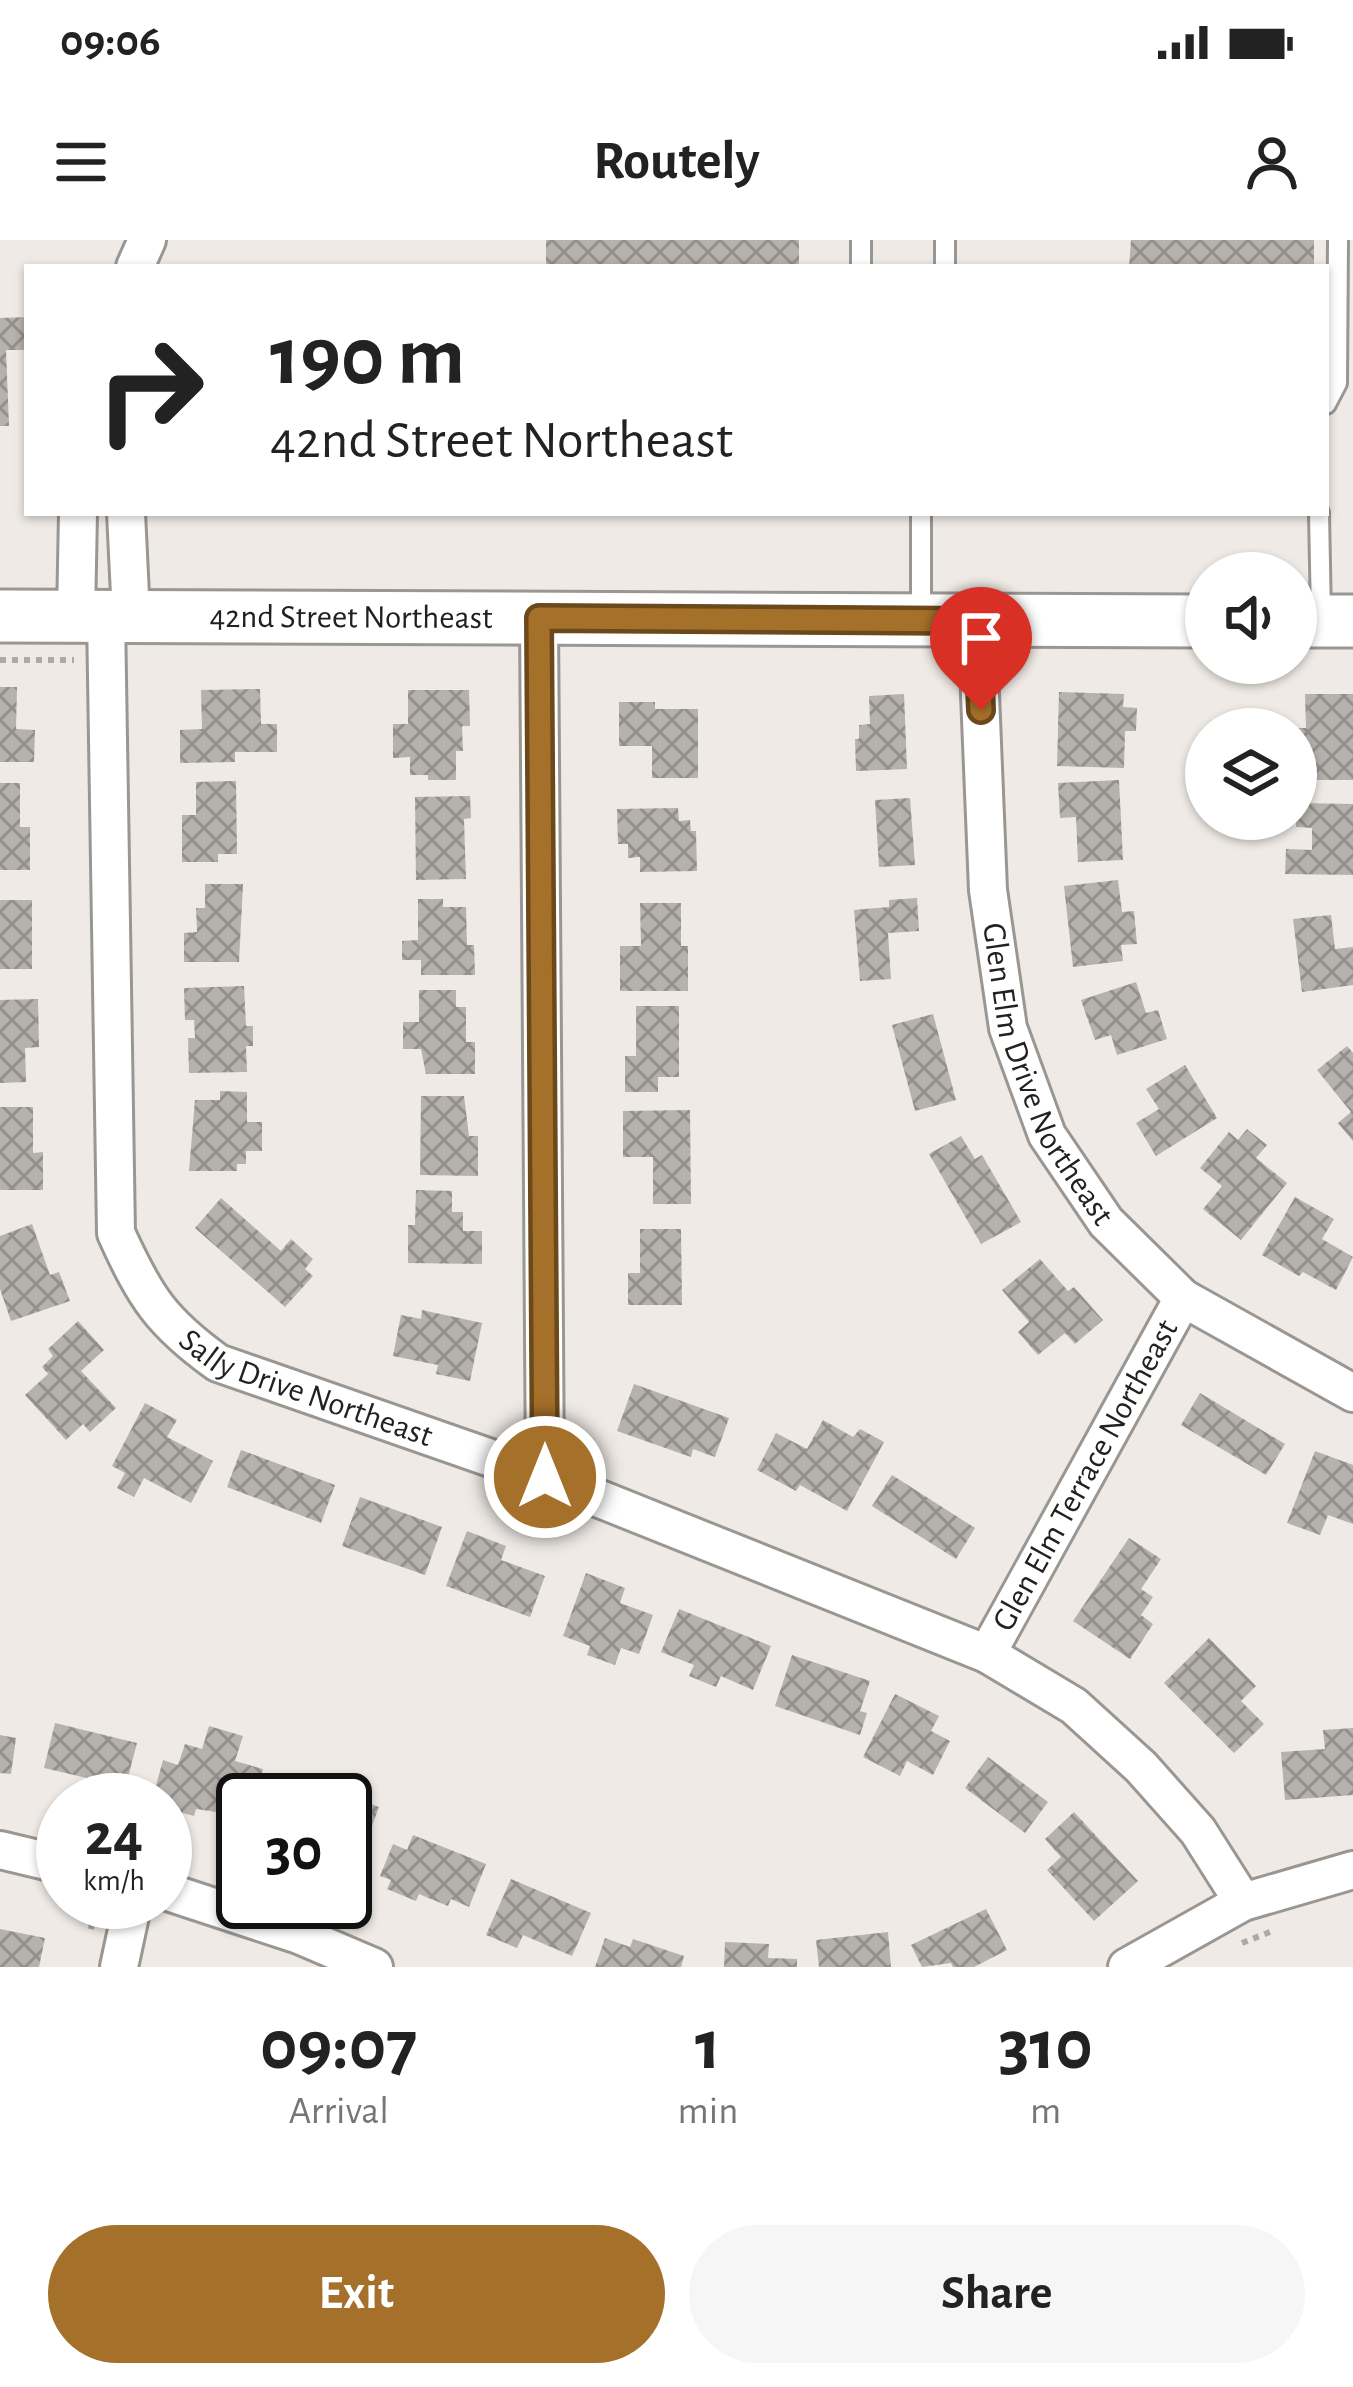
<!DOCTYPE html>
<style>
:root{--surface:#fff;--page:#f6f6f6;--text:#222;--muted:#767676;--accent:#a5702a}
body{margin:0;font-family:"Alegreya Sans",sans-serif;background:var(--page);color:var(--text);height:100vh;display:flex;flex-direction:column;font-size:45px;white-space:nowrap}
*{box-sizing:border-box;margin:0}
p{font-size:39px;color:var(--muted)}
.icon{flex:none;width:66px;height:66px;fill:none;stroke:currentColor;stroke-width:2;stroke-linecap:round;stroke-linejoin:round}
.map{position:relative;height:1727px;overflow:hidden}
.drawer{display:flex;flex-direction:column;background:var(--surface);flex:1}
.drawer>*{flex:none}
.hud{position:absolute;left:24px;top:24px;width:1305px;height:252px;border-radius:0px;box-shadow:0 3px 9px #0004;background:#fff;color:var(--text);overflow:hidden}
.tools{position:absolute;left:1185px;top:312px;display:grid;gap:24px}
.tools a{display:grid;place-items:center;width:132px;height:132px;border-radius:50%;background:var(--surface);box-shadow:0 3px 9px #0004;font-size:60px}
.speed{position:absolute;left:36px;top:1533px;display:flex;gap:24px;font-size:60px;font-weight:700;text-align:center}
.speed>*{display:grid;place-content:center;width:156px;height:156px;border-radius:50%;background:var(--surface);box-shadow:0 3px 9px #0004;line-height:1}
.speed small{font-size:30px;font-weight:400}
.speed .limit{border:6px solid #111;border-radius:18px;background:#fff;color:#111}
.pin{position:absolute;display:grid;place-items:center;width:102px;height:102px;color:#fff;margin:-123px -51px;border-radius:50% 50% 50% 0;rotate:-45deg;box-shadow:0 0 12px #0007}
.pin .icon{rotate:45deg}
.me{position:absolute;width:132px;margin:-66px;rotate:0deg;stroke-linejoin:round;filter:drop-shadow(0 0 9px #0008)}
.turn{display:flex;align-items:center;gap:42px;height:252px;padding:0 48px;font-size:54px}
.turn .icon{width:156px;height:156px;stroke-width:2.5}
.turn b{display:block;font-size:84px;line-height:102px}
.eta{display:flex;justify-content:space-evenly;align-items:center;height:204px;text-align:center}
.eta b{font-size:72px;font-weight:700;line-height:84px}
.primary-button{display:flex;gap:24px;margin-top:auto;padding:24px 48px}
.primary-button a{flex:1;height:138px;border-radius:72px;background:var(--accent);color:#fff;font-size:48px;font-weight:700;line-height:138px;text-align:center}
.primary-button a+a{background:var(--page);color:var(--text)}
.status{display:flex;justify-content:space-between;align-items:center;height:84px;padding:0 60px;background:var(--surface);direction:ltr}
.status svg{height:33px;fill:currentColor}
header{display:flex;justify-content:space-between;align-items:center;height:156px;padding:0 48px;background:var(--surface);font-size:54px;font-weight:700}
.map>svg:first-child{display:block}
</style>
<div class="status"><b>09:06</b><svg viewBox="0 0 49 12"><path d="M0 12V9h3v3zM5 12V6h3v6zM10 12V3h3v9zM15 12V0h3v12zM26 1h20v11H26zM47 4h2v5h-2z"/></svg></div>
<header><svg class="icon" aria-label="menu" viewBox="0 0 24 24"><path d="M4 6h16M4 12h16M4 18h16"/></svg>Routely<svg class="icon" aria-label="person" viewBox="0 0 24 24"><circle cx="12" cy="8" r="4"/><path d="M4 21q1-7 8-7t8 7"/></svg></header>
<div class="map">
<svg width="1353" height="1727" viewBox="0 0 1353 1727">
<defs>
<pattern id="building-cross-hatch" width="8" height="8" patternUnits="userSpaceOnUse" patternTransform="scale(3)"><rect width="8" height="8" fill="#b5b1ac"/><path d="M0 0l8 8M0 8l8-8" fill="none" stroke="#93908c"/></pattern>
</defs>
<rect width="100%" height="100%" fill="#efeae5"/>
<g fill="url(#building-cross-hatch)">
<rect x="546" y="0" width="253" height="27"/>
<path d="M 1131,0 L 1314,0 L 1314,27 L 1129,27 Z"/>
<path d="M 27,77 L 27,110 L 6,110 L 9,186 L 0,186 L 0,78 Z"/>
<path d="M 0,447 L 17,447 L 16,489 L 35,490 L 34,522 L 0,522 Z"/>
<path d="M 260,449 L 261,484 L 277,484 L 277,512 L 235,512 L 235,522 L 180,523 L 180,490 L 202,489 L 201,450 Z"/>
<path d="M 408,450 L 469,450 L 470,486 L 462,486 L 463,511 L 456,511 L 456,540 L 428,540 L 428,535 L 410,535 L 410,517 L 393,518 L 393,484 L 408,484 Z"/>
<path d="M 1059,452 L 1124,454 L 1123,467 L 1137,468 L 1136,491 L 1125,491 L 1124,528 L 1057,526 Z"/>
<path d="M 904,454 L 907,529 L 856,531 L 855,499 L 859,499 L 859,485 L 870,484 L 869,456 Z"/>
<path d="M 1305,454 L 1353,454 L 1353,540 L 1296,540 L 1296,488 L 1306,488 Z"/>
<path d="M 619,462 L 655,462 L 655,469 L 698,469 L 698,538 L 652,538 L 652,506 L 619,506 Z"/>
<path d="M 1119,540 L 1123,620 L 1078,622 L 1076,577 L 1060,578 L 1058,543 Z"/>
<path d="M 236,541 L 237,614 L 218,614 L 218,622 L 182,622 L 182,575 L 196,575 L 196,542 Z"/>
<path d="M 0,543 L 20,543 L 20,587 L 30,587 L 30,630 L 0,630 Z"/>
<path d="M 470,556 L 471,578 L 464,579 L 466,639 L 416,640 L 415,557 Z"/>
<path d="M 910,558 L 915,625 L 879,627 L 875,560 Z"/>
<path d="M 1296,563 L 1353,564 L 1353,635 L 1285,634 L 1286,609 L 1312,610 L 1312,588 L 1296,587 Z"/>
<path d="M 678,568 L 679,581 L 690,580 L 691,591 L 696,591 L 697,631 L 640,632 L 640,617 L 628,618 L 628,604 L 618,604 L 617,569 Z"/>
<path d="M 1118,640 L 1122,672 L 1134,671 L 1137,704 L 1121,705 L 1123,721 L 1073,727 L 1064,646 Z"/>
<path d="M 205,644 L 243,644 L 239,722 L 184,722 L 184,693 L 197,692 L 196,668 L 205,668 Z"/>
<path d="M 917,658 L 919,691 L 888,693 L 891,739 L 860,741 L 854,670 L 889,667 L 889,660 Z"/>
<path d="M 418,659 L 443,659 L 443,667 L 466,667 L 467,705 L 474,705 L 475,735 L 421,735 L 421,720 L 402,720 L 402,701 L 418,700 Z"/>
<rect x="0" y="660" width="32" height="69"/>
<path d="M 640,663 L 681,663 L 681,706 L 688,706 L 688,751 L 620,751 L 620,706 L 641,706 Z"/>
<path d="M 1331,675 L 1335,709 L 1353,707 L 1353,745 L 1302,752 L 1293,679 Z"/>
<path d="M 1136,742 L 1146,773 L 1158,770 L 1167,799 L 1117,815 L 1111,795 L 1095,800 L 1081,760 Z"/>
<path d="M 244,746 L 246,786 L 253,786 L 253,806 L 246,806 L 247,832 L 189,833 L 188,798 L 195,798 L 194,780 L 185,780 L 184,748 Z"/>
<path d="M 419,750 L 456,750 L 456,767 L 466,767 L 466,802 L 475,802 L 475,834 L 426,834 L 421,809 L 403,809 L 403,782 L 419,782 Z"/>
<path d="M 38,759 L 39,807 L 25,808 L 26,842 L 0,843 L 0,760 Z"/>
<path d="M 636,766 L 679,766 L 679,837 L 658,837 L 658,852 L 625,852 L 625,816 L 636,816 Z"/>
<path d="M 933,774 L 956,860 L 915,871 L 892,785 Z"/>
<path d="M 1347,806 L 1353,813 L 1353,901 L 1338,883 L 1351,872 L 1317,830 Z"/>
<path d="M 1185,825 L 1217,878 L 1156,916 L 1136,883 L 1159,869 L 1146,849 Z"/>
<path d="M 220,851 L 247,852 L 247,882 L 262,882 L 262,911 L 246,911 L 246,924 L 237,924 L 237,931 L 189,931 L 195,860 L 220,860 Z"/>
<path d="M 421,856 L 464,856 L 469,896 L 478,896 L 478,936 L 420,935 Z"/>
<path d="M 0,867 L 33,867 L 33,913 L 43,912 L 43,950 L 0,950 Z"/>
<path d="M 690,870 L 691,964 L 653,964 L 653,917 L 623,917 L 623,871 Z"/>
<path d="M 1247,889 L 1267,905 L 1256,918 L 1287,943 L 1241,1000 L 1203,969 L 1222,946 L 1200,928 L 1229,892 L 1238,900 Z"/>
<path d="M 961,896 L 975,919 L 982,915 L 1021,982 L 981,1004 L 929,914 Z"/>
<path d="M 416,950 L 452,951 L 452,972 L 463,972 L 463,991 L 482,991 L 482,1024 L 408,1023 L 408,985 L 415,985 Z"/>
<path d="M 1295,957 L 1334,979 L 1322,999 L 1353,1017 L 1336,1050 L 1303,1032 L 1299,1036 L 1262,1015 Z"/>
<path d="M 221,958 L 281,1011 L 291,999 L 313,1019 L 305,1029 L 313,1036 L 285,1067 L 195,988 Z"/>
<path d="M 32,984 L 50,1035 L 59,1032 L 70,1061 L 11,1081 L 0,1049 L 0,996 Z"/>
<path d="M 640,989 L 681,989 L 682,1065 L 628,1065 L 628,1033 L 640,1033 Z"/>
<path d="M 1040,1019 L 1068,1051 L 1074,1047 L 1103,1080 L 1075,1104 L 1065,1093 L 1038,1115 L 1018,1092 L 1029,1082 L 1002,1050 Z"/>
<path d="M 422,1070 L 482,1083 L 470,1141 L 436,1134 L 438,1125 L 393,1116 L 401,1075 L 421,1079 Z"/>
<path d="M 78,1081 L 104,1110 L 81,1131 L 116,1168 L 90,1192 L 83,1184 L 66,1200 L 25,1155 L 48,1134 L 42,1127 L 53,1116 L 48,1109 Z"/>
<path d="M 634,1144 L 729,1178 L 715,1217 L 693,1209 L 691,1217 L 617,1191 Z"/>
<path d="M 1200,1153 L 1285,1204 L 1266,1235 L 1181,1185 Z"/>
<path d="M 145,1163 L 177,1180 L 167,1197 L 213,1221 L 191,1263 L 144,1238 L 134,1257 L 117,1248 L 125,1233 L 112,1226 Z"/>
<path d="M 823,1180 L 853,1197 L 860,1189 L 884,1202 L 847,1271 L 800,1245 L 796,1251 L 757,1230 L 776,1193 L 807,1209 Z"/>
<path d="M 241,1210 L 335,1245 L 321,1283 L 227,1247 Z"/>
<path d="M 1315,1211 L 1353,1225 L 1353,1284 L 1328,1275 L 1320,1295 L 1287,1283 Z"/>
<path d="M 892,1235 L 975,1288 L 956,1319 L 872,1266 Z"/>
<path d="M 360,1257 L 442,1287 L 425,1335 L 342,1306 Z"/>
<path d="M 467,1291 L 506,1306 L 501,1320 L 545,1336 L 530,1377 L 446,1346 Z"/>
<path d="M 1129,1298 L 1161,1319 L 1141,1349 L 1153,1357 L 1141,1375 L 1153,1384 L 1130,1419 L 1073,1381 Z"/>
<path d="M 586,1333 L 625,1348 L 620,1363 L 653,1375 L 639,1414 L 621,1408 L 615,1425 L 587,1415 L 590,1406 L 563,1396 Z"/>
<path d="M 679,1369 L 771,1406 L 753,1450 L 721,1436 L 716,1447 L 689,1436 L 694,1425 L 661,1412 Z"/>
<path d="M 1209,1398 L 1256,1446 L 1241,1461 L 1264,1484 L 1234,1513 L 1164,1443 Z"/>
<path d="M 792,1415 L 870,1441 L 860,1471 L 867,1473 L 860,1495 L 775,1466 Z"/>
<path d="M 895,1454 L 939,1476 L 931,1491 L 950,1501 L 933,1535 L 907,1521 L 900,1536 L 863,1517 Z"/>
<path d="M 55,1483 L 137,1503 L 122,1560 L 87,1553 L 91,1539 L 44,1528 Z"/>
<path d="M 209,1486 L 243,1496 L 235,1521 L 263,1529 L 254,1560 L 243,1560 L 243,1567 L 234,1565 L 231,1574 L 196,1569 L 194,1576 L 165,1568 L 165,1560 L 152,1560 L 163,1520 L 178,1525 L 185,1504 L 202,1509 Z"/>
<path d="M 1353,1488 L 1353,1555 L 1285,1560 L 1281,1512 L 1325,1509 L 1323,1490 Z"/>
<path d="M 0,1495 L 16,1498 L 11,1534 L 0,1533 Z"/>
<path d="M 988,1517 L 1048,1562 L 1025,1593 L 965,1548 Z"/>
<path d="M 337,1552 L 379,1567 L 354,1635 L 345,1632 L 345,1560 L 334,1560 Z"/>
<path d="M 1074,1572 L 1138,1641 L 1094,1681 L 1047,1630 L 1061,1617 L 1045,1599 Z"/>
<path d="M 413,1595 L 486,1624 L 469,1667 L 451,1659 L 448,1666 L 419,1654 L 416,1661 L 387,1649 L 391,1640 L 380,1636 L 393,1604 L 407,1610 Z"/>
<path d="M 511,1639 L 591,1673 L 572,1716 L 523,1695 L 517,1708 L 486,1695 Z"/>
<path d="M 986,1669 L 1007,1710 L 974,1727 L 953,1727 L 951,1723 L 922,1727 L 911,1705 Z"/>
<path d="M 0,1689 L 45,1698 L 39,1727 L 0,1727 Z"/>
<path d="M 888,1692 L 891,1727 L 819,1727 L 816,1700 Z"/>
<path d="M 605,1698 L 630,1707 L 633,1699 L 684,1716 L 681,1727 L 595,1727 Z"/>
<path d="M 725,1702 L 769,1704 L 768,1718 L 797,1719 L 797,1727 L 724,1727 Z"/>
</g>
<g fill="none" stroke-linecap="round" stroke-linejoin="round">
<g stroke="#9a9692" stroke-width="24">
<g id="lane">
<path d="M 861,0 L 861,27"/>
<path d="M 945,0 L 945,27"/>
<path d="M 1326,164 L 1337,143 L 1338,0"/>
<path d="M 921,273 L 921,375"/>
<path d="M 1319,273 L 1321,376"/>
</g>
</g>
<g stroke="#9a9692" stroke-width="42">
<g id="street">
<path d="M 135,27 L 147,0"/>
<path d="M 126,273 L 131,376"/>
<path d="M 76,376 L 78,273"/>
<path id="s1" d="M 106,376 L 116,993 C 145,1057 161,1082 218,1123 L 545,1237 L 987,1414 L 1074,1466 L 1141,1527 L 1198,1591 L 1243,1662"/>
<path d="M 539,378 L 545,1237"/>
<path id="s2" d="M 977,381 L 988,650 L 1008,788 L 1047,895 L 1106,982 L 1183,1058 L 1353,1153"/>
<path id="s3" d="M 987,1414 L 1183,1058"/>
<path d="M 0,1610 L 63,1625"/>
<path d="M 165,1651 L 299,1695 L 374,1727"/>
<path d="M 119,1727 L 133,1662"/>
<path d="M 1127,1727 L 1243,1662 L 1353,1630"/>
</g>
</g>
<g stroke="#9a9692" stroke-width="57">
<g id="secondary">
<path id="s4" d="M 0,376 L 1206,381"/>
<path d="M 1296,381 L 1353,381"/>
</g>
</g>
<g stroke="#ada9a5" stroke-width="6" stroke-dasharray="6 6" stroke-linecap="butt">
<path d="M 0,420 L 74,420"/>
<path d="M 78,1662 L 99,1666"/>
<path d="M 91,1689 L 95,1666"/>
<path d="M 1242,1703 L 1275,1690"/>
</g>
<use href="#lane" stroke="#fff" stroke-width="18"/>
<use href="#street" stroke="#fff" stroke-width="36"/>
<use href="#secondary" stroke="#fff" stroke-width="51"/>
</g>
<g fill="none" stroke-linecap="round" stroke-linejoin="round">
<g stroke="#6b491b" stroke-width="30">
<path id="route" d="M 545,1237 L 539,378 L 977,381 L 981,470"/>
</g>
<use href="#route" stroke="#a5702a" stroke-width="21"/>
</g>
<g text-anchor="middle" dominant-baseline="central" stroke-width="10" stroke-linejoin="round" paint-order="stroke">
<g font-size="33" fill="#232120" stroke="#fcf8f3">
<text stroke="none"><textPath href="#s4" startOffset="351">42nd Street Northeast</textPath></text>
<text stroke="none"><textPath href="#s2" startOffset="465">Glen Elm Drive Northeast</textPath></text>
<text stroke="none"><textPath href="#s1" startOffset="876">Sally Drive Northeast</textPath></text>
<text stroke="none"><textPath href="#s3" startOffset="204">Glen Elm Terrace Northeast</textPath></text>
</g>
</g>
</svg>
<div class="tools">
<a><svg class="icon" aria-label="sound" viewBox="0 0 24 24"><path d="M4 9h4l5-4v14l-5-4H4zM17 9q2 3 0 6"/></svg></a>
<a><svg class="icon" aria-label="layers" viewBox="0 0 24 24"><path d="M12 4l9 5-9 5-9-5zM3 14l9 5 9-5"/></svg></a>
</div>
<div class="speed"><div>24<small>km/h</small></div><div class="limit">30</div></div>
<div class="pin" style="left:981px;top:470px;background:#d93025"><svg class="icon" aria-label="arrive" viewBox="0 0 24 24"><path d="M6 21V4h12l-3 4 3 4H6"/></svg></div>
<svg class="me" style="left:545px;top:1237px" viewBox="-20 -20 40 40"><circle r="17" fill="#a5702a" stroke="#fff" stroke-width="3"/><path d="M0-11L8 9 0 5-8 9z" fill="#fff"/></svg>
<div class="hud">
<div class="turn"><svg class="icon" aria-label="right" viewBox="0 0 24 24"><path d="M7 20v-9h11M14 6l5 5-5 5"/></svg><div><b>190 m</b>42nd Street Northeast</div></div>
</div>
</div>
<section class="drawer">
<div class="eta">
<div><b>09:07</b><p>Arrival</p></div>
<div><b>1</b><p>min</p></div>
<div><b>310</b><p>m</p></div>
</div>
<div class="primary-button"><a>Exit</a><a>Share</a></div>
</section>
